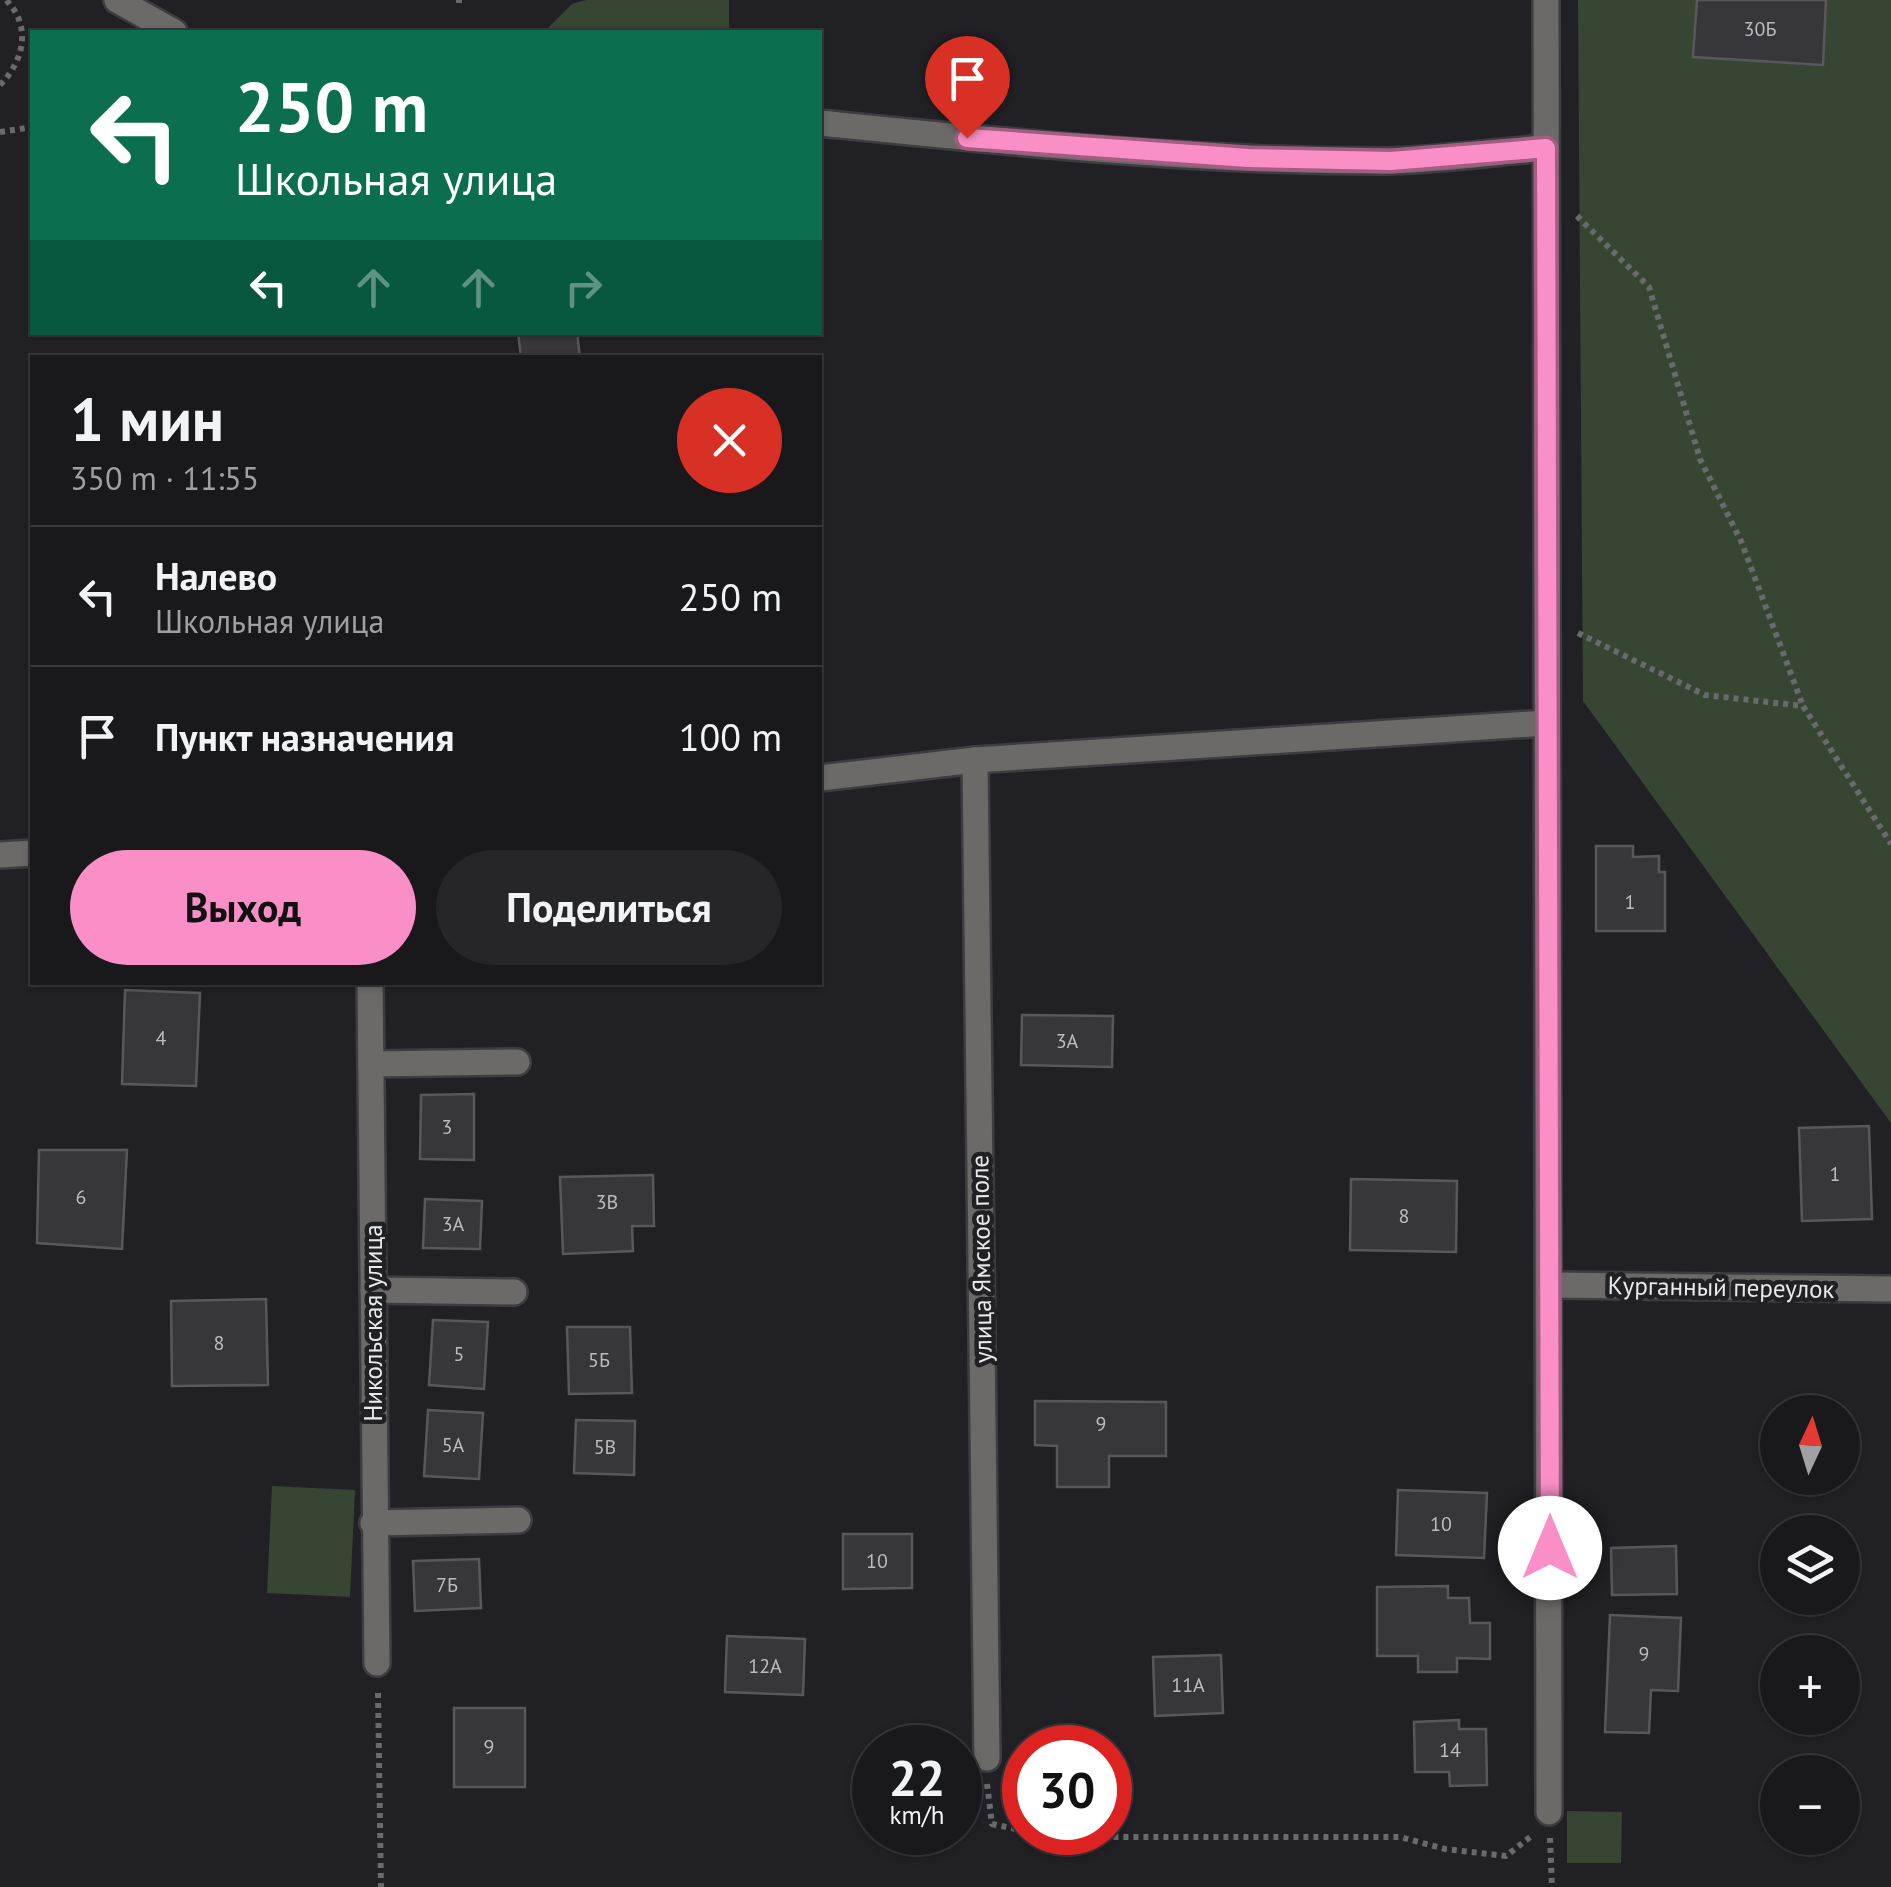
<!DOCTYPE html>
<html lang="ru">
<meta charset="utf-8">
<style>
:root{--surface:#19191c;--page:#262629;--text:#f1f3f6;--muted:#9fa0a3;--line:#37383b;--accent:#fa8fc7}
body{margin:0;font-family:"PT Sans",sans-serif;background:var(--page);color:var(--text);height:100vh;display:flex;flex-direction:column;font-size:38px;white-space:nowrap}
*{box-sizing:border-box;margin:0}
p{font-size:32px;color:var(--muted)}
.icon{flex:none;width:55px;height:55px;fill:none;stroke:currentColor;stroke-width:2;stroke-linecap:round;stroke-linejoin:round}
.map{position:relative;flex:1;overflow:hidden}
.sheet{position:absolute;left:30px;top:355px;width:792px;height:630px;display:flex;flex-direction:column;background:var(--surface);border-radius:0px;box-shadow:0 2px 8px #0004,0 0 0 2px var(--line)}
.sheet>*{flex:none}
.top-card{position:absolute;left:30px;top:30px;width:792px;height:305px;border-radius:0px;box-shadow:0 2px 8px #0004,0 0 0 2px var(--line);background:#0b6e4f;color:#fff;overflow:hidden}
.needle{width:65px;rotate:4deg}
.controls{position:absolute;left:1760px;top:1395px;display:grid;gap:20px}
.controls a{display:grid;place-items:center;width:100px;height:100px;border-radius:50%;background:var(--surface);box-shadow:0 2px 8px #0004,0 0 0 2px var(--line);font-size:50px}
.speed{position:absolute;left:852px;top:1725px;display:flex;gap:20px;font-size:50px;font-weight:700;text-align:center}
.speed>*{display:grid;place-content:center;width:130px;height:130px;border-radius:50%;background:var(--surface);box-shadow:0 2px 8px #0004,0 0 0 2px var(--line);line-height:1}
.speed small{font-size:25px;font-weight:400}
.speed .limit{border:15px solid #d22;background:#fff;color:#111}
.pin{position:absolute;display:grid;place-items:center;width:85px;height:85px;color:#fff;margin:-102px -42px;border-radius:50% 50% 50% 0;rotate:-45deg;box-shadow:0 0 10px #0007}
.pin .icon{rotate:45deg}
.me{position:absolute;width:110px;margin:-55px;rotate:0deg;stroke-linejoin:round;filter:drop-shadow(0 0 8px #0008)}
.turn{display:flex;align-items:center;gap:35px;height:210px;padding:0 40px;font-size:45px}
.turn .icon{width:130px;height:130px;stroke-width:2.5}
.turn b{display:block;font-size:70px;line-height:85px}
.lanes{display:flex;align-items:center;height:95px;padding:0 40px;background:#0003;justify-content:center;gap:50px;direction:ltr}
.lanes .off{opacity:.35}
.round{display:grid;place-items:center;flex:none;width:105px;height:105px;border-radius:52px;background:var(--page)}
.overview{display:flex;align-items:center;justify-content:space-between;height:170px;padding:0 40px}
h1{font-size:60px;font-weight:700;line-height:75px}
.action{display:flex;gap:20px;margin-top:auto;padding:20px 40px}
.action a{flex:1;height:115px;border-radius:60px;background:var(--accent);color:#111;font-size:40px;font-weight:700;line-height:115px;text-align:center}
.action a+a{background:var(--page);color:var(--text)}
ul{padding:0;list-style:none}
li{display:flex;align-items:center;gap:30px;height:140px;padding:0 40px;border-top:2px solid var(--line)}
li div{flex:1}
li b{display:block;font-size:38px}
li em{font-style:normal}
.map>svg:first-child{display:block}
</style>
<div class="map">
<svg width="1891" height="1887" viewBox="0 0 1891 1887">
<rect width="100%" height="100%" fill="#212125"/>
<g fill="#364633">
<path d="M 586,0 L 729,0 L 729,32 L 544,32 L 572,4 Z"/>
<path d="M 1578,0 L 1891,0 L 1891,1123 L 1583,701 Z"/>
<path d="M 272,1486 L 355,1490 L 350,1597 L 267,1593 Z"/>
<path d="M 1567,1811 L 1622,1812 L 1621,1863 L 1567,1863 Z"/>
</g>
<g fill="#37373b" stroke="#58585c" stroke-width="2.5">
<path d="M 1697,0 L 1826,0 L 1823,65 L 1693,57 Z"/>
<path d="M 518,332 L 577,332 L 580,358 L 521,358 Z"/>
<path d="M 1596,846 L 1633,846 L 1633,857 L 1659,856 L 1659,872 L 1665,872 L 1665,931 L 1596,931 Z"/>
<path d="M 125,990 L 200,993 L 196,1086 L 122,1084 Z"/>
<path d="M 1022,1015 L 1113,1016 L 1112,1067 L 1021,1065 Z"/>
<path d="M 474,1094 L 474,1160 L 420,1159 L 421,1095 Z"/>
<path d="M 1869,1126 L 1872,1219 L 1802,1221 L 1799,1128 Z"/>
<path d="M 39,1150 L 127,1150 L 122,1249 L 37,1243 Z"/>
<path d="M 653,1175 L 654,1226 L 632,1226 L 633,1251 L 563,1254 L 560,1177 Z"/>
<path d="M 1351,1179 L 1457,1181 L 1456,1252 L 1350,1250 Z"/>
<path d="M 425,1199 L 482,1201 L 480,1249 L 423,1248 Z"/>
<path d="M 266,1299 L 268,1385 L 172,1386 L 171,1301 Z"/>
<path d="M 433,1320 L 488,1322 L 484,1389 L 429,1385 Z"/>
<path d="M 567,1327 L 630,1327 L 632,1393 L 569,1394 Z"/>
<path d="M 1035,1401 L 1166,1402 L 1166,1456 L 1109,1456 L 1109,1487 L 1057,1487 L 1057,1446 L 1035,1445 Z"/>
<path d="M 428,1410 L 483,1413 L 479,1479 L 424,1476 Z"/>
<path d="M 576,1420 L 635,1421 L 634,1475 L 574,1473 Z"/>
<path d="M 1398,1490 L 1487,1493 L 1484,1558 L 1396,1555 Z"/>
<path d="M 843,1534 L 912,1534 L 912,1588 L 843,1589 Z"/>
<path d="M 1676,1546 L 1677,1594 L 1612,1595 L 1611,1548 Z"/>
<path d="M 479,1559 L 481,1608 L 415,1611 L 413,1561 Z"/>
<path d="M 1448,1586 L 1448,1598 L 1469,1598 L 1470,1623 L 1490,1623 L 1490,1659 L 1457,1658 L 1457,1672 L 1418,1672 L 1418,1656 L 1377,1656 L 1377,1587 Z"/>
<path d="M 1610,1615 L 1681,1618 L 1678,1691 L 1651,1690 L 1649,1733 L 1605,1732 Z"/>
<path d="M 727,1636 L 805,1639 L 803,1695 L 725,1692 Z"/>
<path d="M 1221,1655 L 1223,1713 L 1155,1716 L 1153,1657 Z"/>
<rect x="454" y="1708" width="71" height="79"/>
<path d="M 1459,1720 L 1459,1729 L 1486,1729 L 1487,1785 L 1450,1786 L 1449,1772 L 1415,1772 L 1414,1722 Z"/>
</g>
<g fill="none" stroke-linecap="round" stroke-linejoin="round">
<g stroke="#3d3d41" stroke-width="30">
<g id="minor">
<path d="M 117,0 L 174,32"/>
<path d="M 1546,0 L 1549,1812"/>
<path d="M 820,123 C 1008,142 1198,162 1387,161 C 1440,160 1494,152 1546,148"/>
<path d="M 975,760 L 987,1758"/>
<path d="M 820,778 L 975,760 L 1546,723"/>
<path d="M 0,855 L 32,853"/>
<path d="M 370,982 L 377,1663"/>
<path d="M 371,1064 L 517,1062"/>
<path d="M 1551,1285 L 1891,1289"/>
<path d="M 373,1290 L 514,1292"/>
<path d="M 373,1523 L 518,1520"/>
</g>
</g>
<g stroke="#696a6d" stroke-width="6" stroke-dasharray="5 5" stroke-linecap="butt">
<path d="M 459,0 L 459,3"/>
<path d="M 0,85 C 24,61 32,26 6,0"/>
<path d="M 0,132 L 32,127"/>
<path d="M 1577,216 L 1649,287 L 1700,459 L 1741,541 L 1803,706"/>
<path d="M 1578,633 L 1705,695 L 1803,706 L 1891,844"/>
<path d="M 378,1693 L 381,1887"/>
<path d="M 987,1784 L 992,1824 L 1025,1831"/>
<path d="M 1034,1832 L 1056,1837 L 1400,1837 L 1445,1849 L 1506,1856 L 1534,1834"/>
<path d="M 1550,1838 L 1552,1887"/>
</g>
<use href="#minor" stroke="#6b6a68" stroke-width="25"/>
</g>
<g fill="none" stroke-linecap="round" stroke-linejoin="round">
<g stroke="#a25d81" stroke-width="25">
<path id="route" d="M 967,138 L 1248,158 L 1391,161 L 1546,148 L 1550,1548"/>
</g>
<use href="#route" stroke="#fa8fc7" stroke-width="18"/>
</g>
<g text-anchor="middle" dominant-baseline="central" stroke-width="9" stroke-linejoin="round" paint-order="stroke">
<g font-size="20" fill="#bcbcbf">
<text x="1760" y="29">30Б</text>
<text x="1630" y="902">1</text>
<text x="161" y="1038">4</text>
<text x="1067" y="1041">3А</text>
<text x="447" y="1127">3</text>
<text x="1835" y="1174">1</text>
<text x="81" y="1197">6</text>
<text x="607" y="1202">3В</text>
<text x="1404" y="1216">8</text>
<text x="453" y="1224">3А</text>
<text x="219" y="1343">8</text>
<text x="459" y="1354">5</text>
<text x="599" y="1360">5Б</text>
<text x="1101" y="1424">9</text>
<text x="453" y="1445">5А</text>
<text x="605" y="1447">5В</text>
<text x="1441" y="1524">10</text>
<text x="877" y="1561">10</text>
<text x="447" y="1585">7Б</text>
<text x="1644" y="1654">9</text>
<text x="765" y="1666">12А</text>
<text x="1188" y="1685">11А</text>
<text x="489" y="1747">9</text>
<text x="1450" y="1750">14</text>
</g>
<g font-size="25" fill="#e8e9eb" stroke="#212125">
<text transform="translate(981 1259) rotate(-91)">улица Ямское поле</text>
<text transform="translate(1721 1287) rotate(1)">Курганный переулок</text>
<text transform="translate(373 1323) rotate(-90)">Никольская улица</text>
</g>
</g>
</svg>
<div class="controls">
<a><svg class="needle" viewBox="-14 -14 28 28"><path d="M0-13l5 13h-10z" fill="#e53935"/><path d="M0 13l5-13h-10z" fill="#9fa0a3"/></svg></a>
<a><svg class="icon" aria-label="layers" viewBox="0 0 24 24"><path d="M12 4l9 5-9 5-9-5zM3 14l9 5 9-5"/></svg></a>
<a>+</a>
<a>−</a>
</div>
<div class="speed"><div>22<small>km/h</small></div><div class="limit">30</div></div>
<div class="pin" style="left:967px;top:138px;background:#d93025"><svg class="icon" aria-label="arrive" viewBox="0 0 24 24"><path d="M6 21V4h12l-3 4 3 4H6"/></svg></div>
<svg class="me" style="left:1550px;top:1548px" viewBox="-20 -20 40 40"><circle r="19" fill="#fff"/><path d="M0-13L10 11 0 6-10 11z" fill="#fa8fc7"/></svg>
<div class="top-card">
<div class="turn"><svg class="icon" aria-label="left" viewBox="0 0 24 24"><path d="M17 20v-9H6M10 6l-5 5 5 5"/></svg><div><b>250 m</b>Школьная улица</div></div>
<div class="lanes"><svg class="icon" aria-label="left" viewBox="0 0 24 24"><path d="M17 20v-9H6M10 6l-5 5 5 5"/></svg><svg class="icon off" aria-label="ahead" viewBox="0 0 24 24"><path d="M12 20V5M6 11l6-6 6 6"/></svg><svg class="icon off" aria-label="ahead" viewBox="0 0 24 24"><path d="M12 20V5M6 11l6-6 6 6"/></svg><svg class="icon off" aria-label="right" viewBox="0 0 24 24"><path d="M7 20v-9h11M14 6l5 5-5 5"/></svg></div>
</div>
<section class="sheet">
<div class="overview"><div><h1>1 мин</h1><p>350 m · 11:55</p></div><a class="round" style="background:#d93025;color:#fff"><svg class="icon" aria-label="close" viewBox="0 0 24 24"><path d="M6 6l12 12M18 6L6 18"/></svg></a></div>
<ul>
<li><svg class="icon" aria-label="left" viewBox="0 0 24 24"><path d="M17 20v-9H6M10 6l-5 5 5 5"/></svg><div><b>Налево</b><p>Школьная улица</p></div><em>250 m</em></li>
<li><svg class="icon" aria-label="arrive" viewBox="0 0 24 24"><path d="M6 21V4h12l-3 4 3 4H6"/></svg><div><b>Пункт назначения</b></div><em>100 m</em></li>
</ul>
<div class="action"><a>Выход</a><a>Поделиться</a></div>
</section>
</div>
